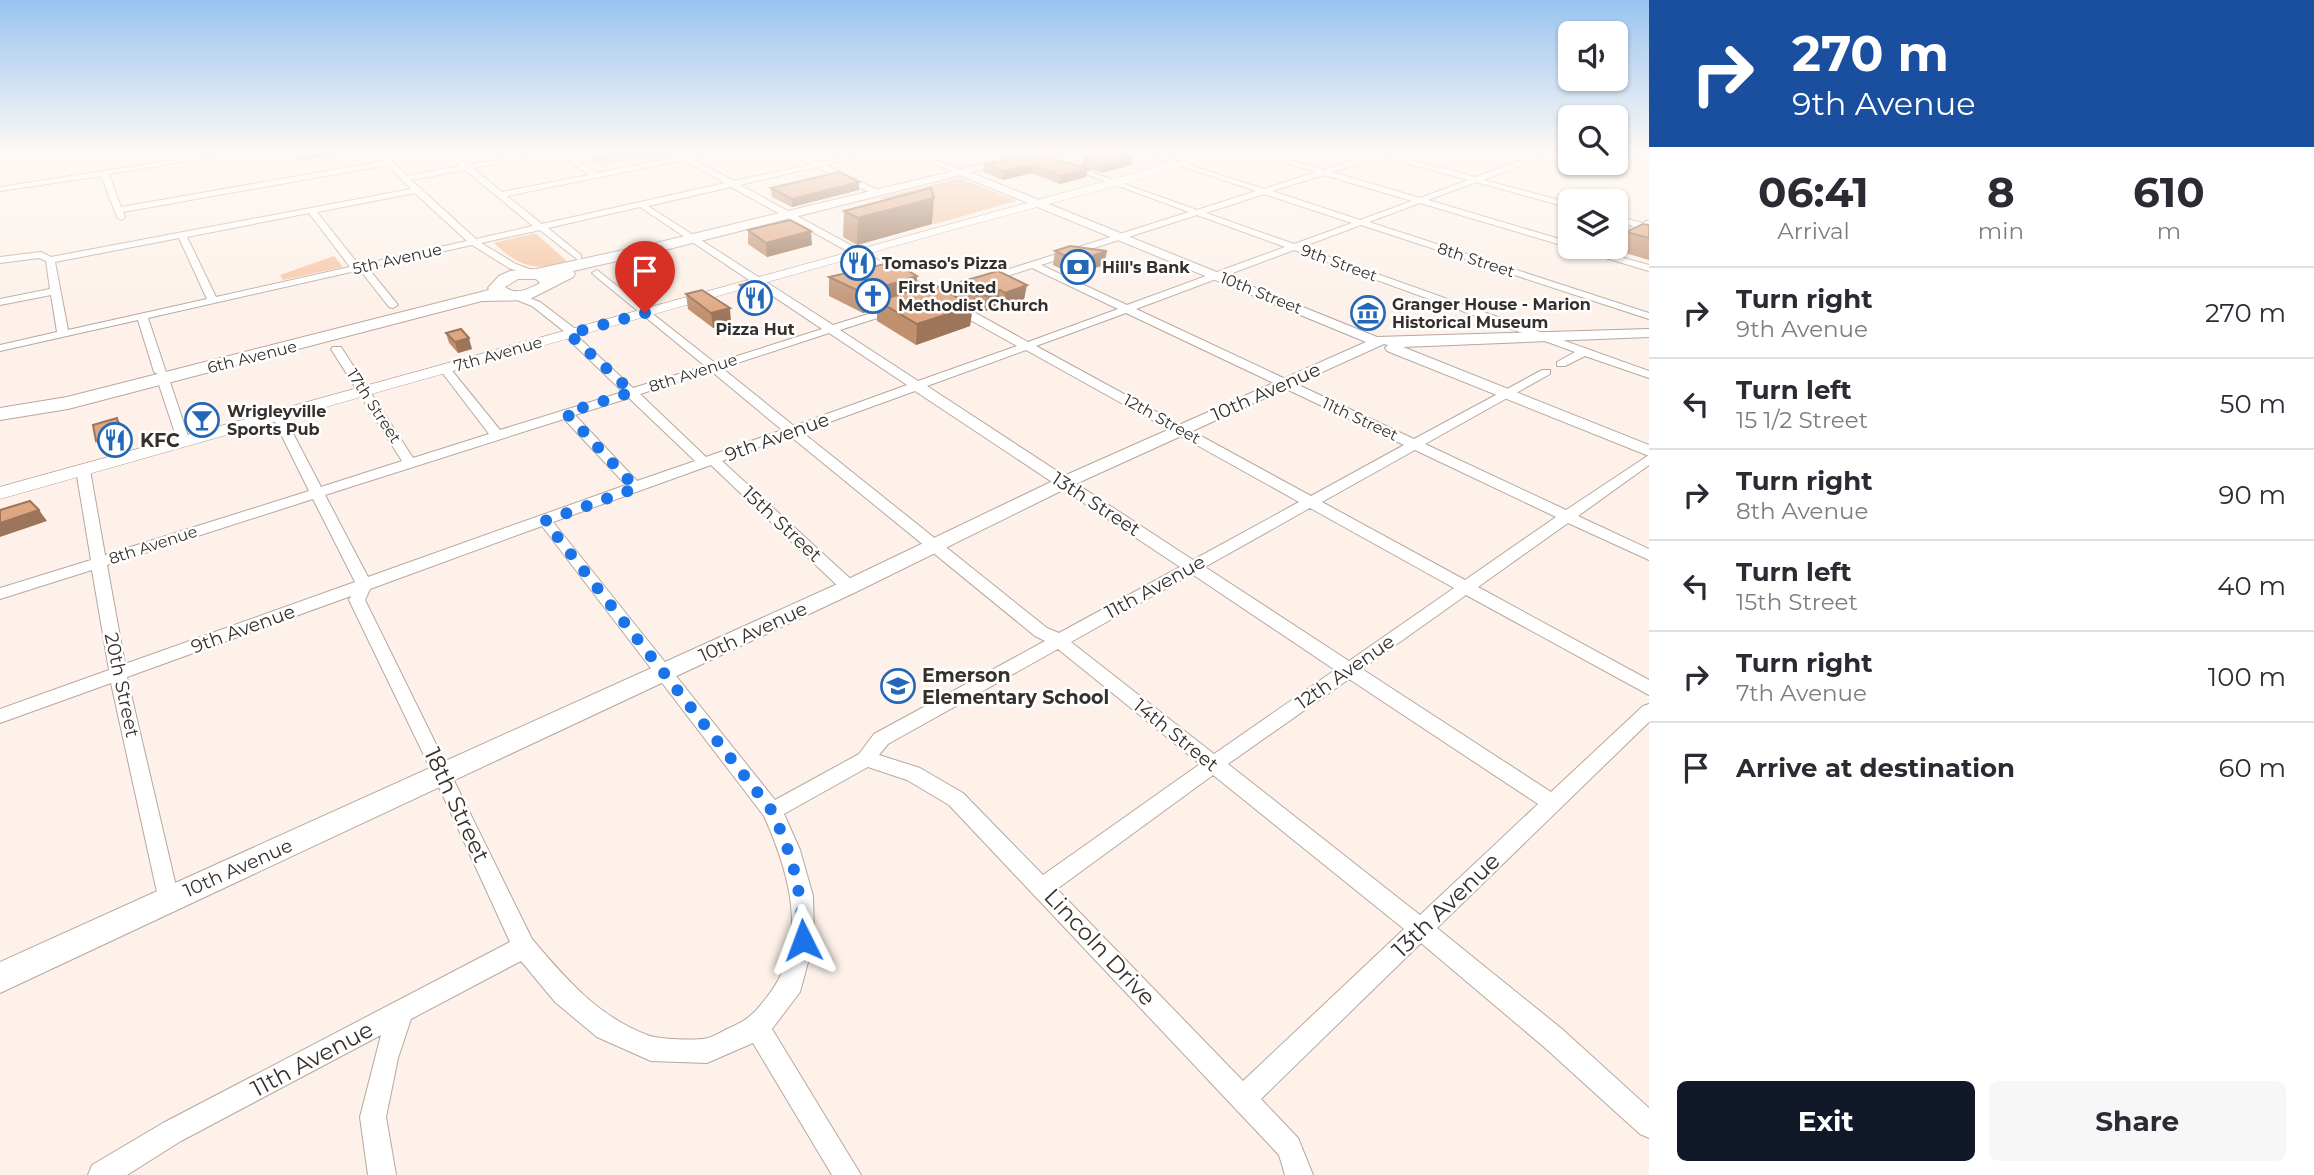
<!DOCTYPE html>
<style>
:root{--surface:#fff;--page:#f7f7f7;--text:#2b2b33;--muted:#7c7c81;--line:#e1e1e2;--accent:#111827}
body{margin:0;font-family:Montserrat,sans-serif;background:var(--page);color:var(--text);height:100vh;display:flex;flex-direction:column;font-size:26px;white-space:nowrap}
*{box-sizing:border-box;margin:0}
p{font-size:23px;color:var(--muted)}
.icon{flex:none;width:38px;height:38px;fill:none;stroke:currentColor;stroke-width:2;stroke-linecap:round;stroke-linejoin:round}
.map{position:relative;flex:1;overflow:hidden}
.sheet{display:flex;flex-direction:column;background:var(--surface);width:665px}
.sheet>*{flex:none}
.hud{background:#1a4fa0;color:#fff;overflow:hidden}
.tools{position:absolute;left:1558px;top:21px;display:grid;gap:14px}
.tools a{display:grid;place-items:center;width:70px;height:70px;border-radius:10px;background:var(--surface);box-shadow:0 2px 5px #0004;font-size:35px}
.pin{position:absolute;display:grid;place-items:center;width:60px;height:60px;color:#fff;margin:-72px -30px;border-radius:50% 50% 50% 0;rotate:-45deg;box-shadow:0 0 7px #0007}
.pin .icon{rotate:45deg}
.me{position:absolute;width:77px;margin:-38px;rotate:357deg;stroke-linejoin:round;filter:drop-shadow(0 0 5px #0008)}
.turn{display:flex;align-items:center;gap:24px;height:147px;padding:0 28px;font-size:32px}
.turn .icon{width:91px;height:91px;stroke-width:2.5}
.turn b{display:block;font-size:49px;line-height:60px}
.eta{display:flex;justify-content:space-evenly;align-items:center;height:119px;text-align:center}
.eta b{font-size:42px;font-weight:700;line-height:49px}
.button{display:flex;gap:14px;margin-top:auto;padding:14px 28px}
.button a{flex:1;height:80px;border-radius:10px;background:var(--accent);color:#fff;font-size:28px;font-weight:700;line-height:80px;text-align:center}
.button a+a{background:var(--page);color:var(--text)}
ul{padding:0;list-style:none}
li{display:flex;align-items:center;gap:21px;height:91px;padding:0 28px;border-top:2px solid var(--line)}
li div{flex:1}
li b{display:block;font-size:26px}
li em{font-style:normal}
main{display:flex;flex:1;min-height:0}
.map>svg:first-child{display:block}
</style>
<main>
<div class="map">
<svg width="1649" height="1175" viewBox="0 0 1649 1175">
<rect width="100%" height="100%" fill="#fdf1e9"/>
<g fill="#f6c3a0">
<path d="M 618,152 L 659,152 L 664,154 L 601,167 L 586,158 Z"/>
<path d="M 960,178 L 1016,201 L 935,224 L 879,198 Z"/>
<path d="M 535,233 L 569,263 C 535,271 519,267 494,243 Z"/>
<path d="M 334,256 L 343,267 L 283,280 L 280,275 Z"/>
</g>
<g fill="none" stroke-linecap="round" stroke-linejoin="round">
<path stroke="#98a8bd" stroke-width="2.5" d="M 299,159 L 345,152"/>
<g stroke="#b6a89f" stroke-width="2">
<g id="minor">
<path d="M 227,152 L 243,152 L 109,174 L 121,207 L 384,161 L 376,152 L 383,152 L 407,176 L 460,166 L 445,152 L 452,152 L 468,165 L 540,152 L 553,152 L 473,168 L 502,192 L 589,175 L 557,152 L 564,152 L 597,173 L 678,157 L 671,152 L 679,152 L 686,155 L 717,152 L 692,159 L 734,181 L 868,152 L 879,152 L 740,185 L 937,292 L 1189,212 L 1026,152 L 1035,152 L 1197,210 L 1256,191 L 1140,152 L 1149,152 L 1264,189 L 1316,172 L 1269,158 L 1266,160 L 1229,152 L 1262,152 L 1324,170 L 1375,152 L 1390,152 L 1389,154 L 1475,177 L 1545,152 L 1554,152 L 1484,180 L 1570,203 L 1570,208 L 1476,182 L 1428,200 L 1570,242 L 1570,247 L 1585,247 L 1649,265 L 1649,271 L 1420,203 L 1369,222 L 1649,313 L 1649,319 L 1361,225 L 1302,247 L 1649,371 L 1649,378 L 1585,356 L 1565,366 L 1557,366 L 1557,362 L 1575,352 L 1294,250 L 1136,309 L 1414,439 L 1542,370 L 1550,370 L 1550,374 L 1425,444 L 1566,510 L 1649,455 L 1649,465 L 1578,516 L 1649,549 L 1649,560 L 1568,523 L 1478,587 L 1649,680 L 1649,695 L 1466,595 L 1362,669 L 1551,792 L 1643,706 L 1649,704 L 1649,722 L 1437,928 L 1562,1029 L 1649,1108 L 1649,1138 L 1640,1134 L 1544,1047 L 1421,943 L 1261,1099 L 1298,1138 L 1313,1175 L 1285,1175 L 1279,1155 L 949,805 L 907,780 L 868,767 L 784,814 L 800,850 L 813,896 L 814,940 L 800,992 L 772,1029 L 861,1175 L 832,1175 L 753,1043 L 707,1063 L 651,1061 L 597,1037 L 555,1002 L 521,961 L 411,1019 L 398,1058 L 386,1117 L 396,1175 L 368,1175 L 360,1117 L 381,1035 L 181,1141 L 127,1175 L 88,1175 L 92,1165 L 163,1123 L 510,942 L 433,774 L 349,600 L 351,596 L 127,677 L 179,899 L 176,906 L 168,909 L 160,906 L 111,683 L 0,723 L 0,709 L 109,670 L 92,570 L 0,599 L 0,588 L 91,560 L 76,470 L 78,467 L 83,466 L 90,470 L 105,555 L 309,491 L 272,416 L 274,413 L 282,413 L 284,416 L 321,487 L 402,461 L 331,349 L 333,347 L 341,347 L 413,458 L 489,434 L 441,371 L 441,367 L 449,367 L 500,430 L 623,392 L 565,336 L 565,332 L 532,306 L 512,298 L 511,296 L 516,293 L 540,302 L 578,331 L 579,333 L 577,336 L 633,388 L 705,366 L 594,275 L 592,273 L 597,270 L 715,363 L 822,329 L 640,207 L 548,228 L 581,255 L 581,259 L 578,260 L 540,230 L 481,243 L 516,264 L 537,272 L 537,276 L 534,277 L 509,268 L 472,245 L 368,268 L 398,305 L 393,308 L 389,307 L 360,270 L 148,318 L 166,372 L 160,375 L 154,372 L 138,320 L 0,351 L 0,345 L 57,332 L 51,295 L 0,305 L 0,299 L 50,289 L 46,261 L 39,258 L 0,263 L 0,257 L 41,252 L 51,257 L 411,189 L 387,165 L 123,212 L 125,217 L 121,220 L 117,217 L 101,176 L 0,191 L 0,187 ZM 1381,156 L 1468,180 L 1420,198 L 1332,172 ZM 684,160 L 725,183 L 542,224 L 507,196 ZM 465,170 L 533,226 L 476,239 L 411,180 ZM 1324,175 L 1412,201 L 1360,220 L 1272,191 ZM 731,187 L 927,295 L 924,298 L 925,300 L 934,300 L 1017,346 L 918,381 L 840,330 L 899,311 L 899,307 L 891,307 L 833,325 L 648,206 ZM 415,193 L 467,241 L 359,265 L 317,212 ZM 1264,194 L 1352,223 L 1294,244 L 1206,213 ZM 309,213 L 350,267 L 216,297 L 187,237 ZM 1197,215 L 1285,247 L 1127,305 L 1041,265 ZM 179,238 L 207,299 L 68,330 L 55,262 ZM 1032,268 L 1118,309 L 1028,342 L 945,296 ZM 1126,313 L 1404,445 L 1311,496 L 1036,346 ZM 829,333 L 907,385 L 794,426 L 722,368 ZM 1026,350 L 1299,502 L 1193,560 L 927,386 ZM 711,371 L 782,430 L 706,457 L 640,394 ZM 915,391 L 1180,567 L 1059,633 L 1047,628 L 802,432 ZM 629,398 L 695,461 L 637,481 L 575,415 ZM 564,419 L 626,485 L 368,577 L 325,495 ZM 790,436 L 1035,636 L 1045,641 L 874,734 L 859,754 L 775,800 L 553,522 L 711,465 L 843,591 L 855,591 L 857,587 L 855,583 L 722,461 ZM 1415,450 L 1556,517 L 1465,580 L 1322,502 ZM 313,499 L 355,582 L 125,664 L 107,565 ZM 1310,508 L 1454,588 L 1349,661 L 1205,567 ZM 542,526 L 764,816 C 790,874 810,943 767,997 C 753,1015 748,1020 727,1029 C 721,1032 714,1036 708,1038 C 698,1041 659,1039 650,1036 C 599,1018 565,978 532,939 L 365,600 L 370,589 ZM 1192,574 L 1335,670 L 1214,754 L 1071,642 ZM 1058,649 L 1200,764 L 1043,875 L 963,793 L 920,768 L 879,755 L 888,744 ZM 1349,679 L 1538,804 L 1420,915 L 1228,764 ZM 1213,775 L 1404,929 L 1243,1081 L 1057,889 Z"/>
<path d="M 908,152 L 917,152 L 965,172 L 958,174 Z"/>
<path d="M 1627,152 L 1649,154 L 1649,158 L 1628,154 Z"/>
<path d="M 1615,215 L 1642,223 L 1649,220 L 1649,229 L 1643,229 L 1615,241 L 1615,235 L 1634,226 L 1615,221 Z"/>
<path d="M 163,375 L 169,379 L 190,442 L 189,445 L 179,445 L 157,379 Z"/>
</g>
</g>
<g stroke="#b6a89f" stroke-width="2">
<g id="tertiary">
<path d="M 786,152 L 798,152 L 884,193 L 875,195 Z"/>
<path d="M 957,170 L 965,170 L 1377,337 L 1649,329 L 1649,337 L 1403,347 L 1649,445 L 1649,456 L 1387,351 L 1385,348 L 1388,345 L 1384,344 L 1069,487 L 856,592 L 0,993 L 0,962 L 842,582 L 1057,479 L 1366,342 L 957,174 Z"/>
</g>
</g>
<g stroke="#b6a89f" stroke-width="1">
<path id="secondary" d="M 1211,152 L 1226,152 L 1127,183 L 955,229 L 0,499 L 0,487 Z"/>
</g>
<g stroke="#b6a89f" stroke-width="2">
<path id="primary" d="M 1032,152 L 1051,152 L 661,251 L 573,271 L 575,274 L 573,277 L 528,300 L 482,301 L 68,409 L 0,420 L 0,408 L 67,397 L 489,290 L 488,288 L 499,276 L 510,271 L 536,269 L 656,243 ZM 518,279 L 536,279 L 540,283 C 528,289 517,296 505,287 Z"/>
</g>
<use href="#minor" fill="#fff" fill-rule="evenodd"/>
<use href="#tertiary" fill="#fff" fill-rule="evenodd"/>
<use href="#secondary" fill="#fff" fill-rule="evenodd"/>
<use href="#primary" fill="#fff" fill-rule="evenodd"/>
</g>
<g fill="#c0906f">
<path d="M 1046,154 L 1086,177 L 1060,184 L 1032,173 L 1003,180 L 983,172 L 984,164 Z"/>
<path d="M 1083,158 L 1131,165 L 1101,173 L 1081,166 Z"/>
<path d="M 859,182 L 859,190 L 792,207 L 772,197 L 771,188 Z"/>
<path d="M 844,211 L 932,224 L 857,245 L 843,237 Z"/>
<path d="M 1649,225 L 1649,260 L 1615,250 L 1626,232 Z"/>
<path d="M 748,230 L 812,245 L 767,257 L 748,244 Z"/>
<path d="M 1055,251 L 1104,265 L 1074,275 L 1053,265 Z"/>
<path d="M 998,271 L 1024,300 L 1003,307 L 998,305 L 986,311 L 976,310 L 972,308 L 970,326 L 916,345 L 877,321 L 877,308 L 863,313 L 829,296 L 829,277 L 917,276 L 916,289 L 958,298 L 960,282 Z"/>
<path d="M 740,285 L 769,291 L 769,301 L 756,305 L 741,295 Z"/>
<path d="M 686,294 L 731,323 L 713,328 L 688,309 Z"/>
<path d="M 446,333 L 472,349 L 458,353 L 449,343 Z"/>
</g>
<g fill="#9c755a">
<path d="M 1133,157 L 1131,165 L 1101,173 L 1103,165 Z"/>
<path d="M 1033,165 L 1032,173 L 1003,180 L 1004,171 Z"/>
<path d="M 1088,169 L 1086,177 L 1060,184 L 1061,176 Z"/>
<path d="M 859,182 L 859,190 L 792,207 L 792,199 Z"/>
<path d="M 934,198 L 932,224 L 857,245 L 858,218 Z"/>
<path d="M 811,231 L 812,245 L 767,257 L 766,243 Z"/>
<path d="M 1107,251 L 1104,265 L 1074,275 L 1077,261 Z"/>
<path d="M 917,276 L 916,296 L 878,301 L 877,308 L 863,313 L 863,293 Z"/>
<path d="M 1027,285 L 1024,300 L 1003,307 L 1005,293 Z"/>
<path d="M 1000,290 L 998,305 L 986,311 L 988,296 Z"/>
<path d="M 769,291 L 769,301 L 756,305 L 755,295 Z"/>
<path d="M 973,306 L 970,326 L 916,345 L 917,324 Z"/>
<path d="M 730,308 L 731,323 L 713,328 L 711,313 Z"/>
<path d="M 469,338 L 472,349 L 458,353 L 455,342 Z"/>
<path d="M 117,418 L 124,429 L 127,446 L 103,453 L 96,441 Z"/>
<path d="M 39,510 L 47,521 L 0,537 L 0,523 Z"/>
</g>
<g fill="#dfa781" stroke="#9c755a" stroke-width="2">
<path d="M 1107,152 L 1117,152 L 1133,157 L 1103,165 L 1083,158 Z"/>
<path d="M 1046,154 L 1063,163 L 1068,162 L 1088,169 L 1061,176 L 1033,165 L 1004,171 L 984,164 Z"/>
<path d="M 839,172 L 859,182 L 792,199 L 771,188 Z"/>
<path d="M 931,188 L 934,198 L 858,218 L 844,211 Z"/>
<path d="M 790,220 L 811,231 L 766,243 L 748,230 Z"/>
<path d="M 1643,224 L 1649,225 L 1649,238 L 1626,232 Z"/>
<path d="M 1070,246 L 1107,251 L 1077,261 L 1055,251 Z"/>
<path d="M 893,262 L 917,276 L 863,293 L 829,277 Z"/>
<path d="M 998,271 L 1027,285 L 1005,293 L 1000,290 L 988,296 L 977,295 L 959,285 L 960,282 Z"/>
<path d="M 754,282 L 769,291 L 755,295 L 740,285 Z"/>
<path d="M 933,284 L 973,306 L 917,324 L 878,301 Z"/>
<path d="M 702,290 L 730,308 L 711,313 L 686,294 Z"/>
<path d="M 461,329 L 469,338 L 455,342 L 446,333 Z"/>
<path d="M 117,418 L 120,435 L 96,441 L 93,425 Z"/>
<path d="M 30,501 L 39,510 L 0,523 L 0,510 Z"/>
</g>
<linearGradient id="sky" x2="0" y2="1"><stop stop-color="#99c4f0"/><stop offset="0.48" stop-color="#fef9f5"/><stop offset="1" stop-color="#fef9f5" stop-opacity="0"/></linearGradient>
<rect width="1649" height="316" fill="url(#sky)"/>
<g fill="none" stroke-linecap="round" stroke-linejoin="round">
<path stroke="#1a73e8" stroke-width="12" stroke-dasharray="0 21.6" d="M 645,313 L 569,334 L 632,392 L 566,413 L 636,488 L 545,521 L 772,811 C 794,860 801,887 803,940"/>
</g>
<defs>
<g id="restaurant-ring" transform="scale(1.75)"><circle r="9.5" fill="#fff" stroke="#2368b8" stroke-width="1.5"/><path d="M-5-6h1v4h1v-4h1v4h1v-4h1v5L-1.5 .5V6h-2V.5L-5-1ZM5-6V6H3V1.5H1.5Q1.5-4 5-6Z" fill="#2368b8"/></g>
<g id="bank-ring" transform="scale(1.75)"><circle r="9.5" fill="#fff" stroke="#2368b8" stroke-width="1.5"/><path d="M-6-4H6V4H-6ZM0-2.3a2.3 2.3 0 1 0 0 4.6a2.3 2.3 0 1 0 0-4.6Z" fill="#2368b8"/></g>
<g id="church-ring" transform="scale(1.75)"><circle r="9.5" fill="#fff" stroke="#2368b8" stroke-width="1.5"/><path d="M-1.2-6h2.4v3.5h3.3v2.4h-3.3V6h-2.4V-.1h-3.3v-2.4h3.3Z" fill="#2368b8"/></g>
<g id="museum-ring" transform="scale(1.75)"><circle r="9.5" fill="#fff" stroke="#2368b8" stroke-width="1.5"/><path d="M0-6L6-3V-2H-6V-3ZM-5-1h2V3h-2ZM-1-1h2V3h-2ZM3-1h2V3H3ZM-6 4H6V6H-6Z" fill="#2368b8"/></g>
<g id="bar-ring" transform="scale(1.75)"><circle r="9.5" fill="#fff" stroke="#2368b8" stroke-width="1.5"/><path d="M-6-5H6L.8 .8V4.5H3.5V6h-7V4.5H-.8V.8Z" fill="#2368b8"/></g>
<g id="school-ring" transform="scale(1.75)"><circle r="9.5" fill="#fff" stroke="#2368b8" stroke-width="1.5"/><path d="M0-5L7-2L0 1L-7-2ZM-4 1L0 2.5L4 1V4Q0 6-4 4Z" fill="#2368b8"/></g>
</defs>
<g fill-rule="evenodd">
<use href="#restaurant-ring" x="858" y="263"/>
<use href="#bank-ring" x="1078" y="267"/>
<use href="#church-ring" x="873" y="296"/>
<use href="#restaurant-ring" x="755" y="298"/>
<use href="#museum-ring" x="1368" y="313"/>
<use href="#bar-ring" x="202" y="420"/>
<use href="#restaurant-ring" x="115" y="440"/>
<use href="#school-ring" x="898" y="686"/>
</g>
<g text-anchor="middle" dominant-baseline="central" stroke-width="5" stroke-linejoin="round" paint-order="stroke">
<g font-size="16" fill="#35302c" stroke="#fff">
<text transform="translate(397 259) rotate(-13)">5th Avenue</text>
<text transform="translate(1476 260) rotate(18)">8th Street</text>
<text transform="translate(1339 263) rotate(20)">9th Street</text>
<text transform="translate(1261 293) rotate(22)">10th Street</text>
<text transform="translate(498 354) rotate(-16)">7th Avenue</text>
<text transform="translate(252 357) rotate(-14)">6th Avenue</text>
<text transform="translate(693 373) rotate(-18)">8th Avenue</text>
<text transform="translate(374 406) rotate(57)">17th Street</text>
<text transform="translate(1162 419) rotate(29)">12th Street</text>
<text transform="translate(1360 419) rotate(25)">11th Street</text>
<text transform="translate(153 545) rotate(-18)">8th Avenue</text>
</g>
<g font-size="16" font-weight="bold" fill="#35302c" stroke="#fff" text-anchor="start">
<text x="882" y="263">Tomaso's Pizza</text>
<text x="1102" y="267">Hill's Bank</text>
<text x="898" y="287">First United<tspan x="898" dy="18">Methodist Church</tspan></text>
<text x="1392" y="304">Granger House - Marion<tspan x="1392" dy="18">Historical Museum</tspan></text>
<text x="755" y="329" text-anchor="middle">Pizza Hut</text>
<text x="227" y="411">Wrigleyville<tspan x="227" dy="18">Sports Pub</tspan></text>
</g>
<g font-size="19" fill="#35302c" stroke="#fff">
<text transform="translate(1266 392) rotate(-24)">10th Avenue</text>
<text transform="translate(777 437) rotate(-20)">9th Avenue</text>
<text transform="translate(1096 504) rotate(33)">13th Street</text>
<text transform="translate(782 524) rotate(43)">15th Street</text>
<text transform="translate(1155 587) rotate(-29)">11th Avenue</text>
<text transform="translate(243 629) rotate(-20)">9th Avenue</text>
<text transform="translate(753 632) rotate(-25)">10th Avenue</text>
<text transform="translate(1345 672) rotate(-35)">12th Avenue</text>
<text transform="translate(122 685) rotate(78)">20th Street</text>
<text transform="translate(1176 735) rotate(39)">14th Street</text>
<text transform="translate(238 868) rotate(-24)">10th Avenue</text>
</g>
<g font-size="19" font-weight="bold" fill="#35302c" stroke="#fff" text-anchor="start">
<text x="140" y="440">KFC</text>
<text x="922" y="675">Emerson<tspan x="922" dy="22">Elementary School</tspan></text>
</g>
<g font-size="23" fill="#35302c" stroke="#fff">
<text transform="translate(457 805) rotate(65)">18th Street</text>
<text transform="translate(1446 905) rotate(-44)">13th Avenue</text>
<text transform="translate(1100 947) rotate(47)">Lincoln Drive</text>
<text transform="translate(312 1059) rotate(-28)">11th Avenue</text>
</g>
</g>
</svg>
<div class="tools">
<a><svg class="icon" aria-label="sound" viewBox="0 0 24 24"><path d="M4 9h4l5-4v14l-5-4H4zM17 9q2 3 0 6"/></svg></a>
<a><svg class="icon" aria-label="search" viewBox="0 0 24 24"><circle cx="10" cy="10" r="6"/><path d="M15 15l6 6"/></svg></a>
<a><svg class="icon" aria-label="layers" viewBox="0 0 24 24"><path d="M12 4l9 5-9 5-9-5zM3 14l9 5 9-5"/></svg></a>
</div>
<div class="pin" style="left:645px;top:313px;background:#d93025"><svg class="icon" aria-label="arrive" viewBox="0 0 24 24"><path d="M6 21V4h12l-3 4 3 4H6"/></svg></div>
<svg class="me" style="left:803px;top:940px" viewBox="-20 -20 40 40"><path d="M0-17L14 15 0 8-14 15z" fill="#1a73e8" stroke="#fff" stroke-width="4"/></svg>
</div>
<section class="sheet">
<div class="hud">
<div class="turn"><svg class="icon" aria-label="right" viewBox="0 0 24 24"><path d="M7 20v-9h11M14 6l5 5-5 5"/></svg><div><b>270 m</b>9th Avenue</div></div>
</div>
<div class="eta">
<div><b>06:41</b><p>Arrival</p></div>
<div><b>8</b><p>min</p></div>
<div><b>610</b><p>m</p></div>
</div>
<ul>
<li><svg class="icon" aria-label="right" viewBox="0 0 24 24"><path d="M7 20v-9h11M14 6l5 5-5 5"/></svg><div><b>Turn right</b><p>9th Avenue</p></div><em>270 m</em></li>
<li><svg class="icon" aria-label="left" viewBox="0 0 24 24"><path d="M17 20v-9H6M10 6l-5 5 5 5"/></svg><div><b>Turn left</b><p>15 1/2 Street</p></div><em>50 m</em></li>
<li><svg class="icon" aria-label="right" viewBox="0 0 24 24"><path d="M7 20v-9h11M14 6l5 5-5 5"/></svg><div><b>Turn right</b><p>8th Avenue</p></div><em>90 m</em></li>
<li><svg class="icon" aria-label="left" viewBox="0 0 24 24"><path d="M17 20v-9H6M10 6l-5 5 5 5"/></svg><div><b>Turn left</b><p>15th Street</p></div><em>40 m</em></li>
<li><svg class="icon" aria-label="right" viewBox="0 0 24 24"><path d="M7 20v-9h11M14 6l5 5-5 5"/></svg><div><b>Turn right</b><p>7th Avenue</p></div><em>100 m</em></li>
<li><svg class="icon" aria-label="arrive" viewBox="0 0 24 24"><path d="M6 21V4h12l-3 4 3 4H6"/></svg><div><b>Arrive at destination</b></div><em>60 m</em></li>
</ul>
<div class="button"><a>Exit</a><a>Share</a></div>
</section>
</main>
